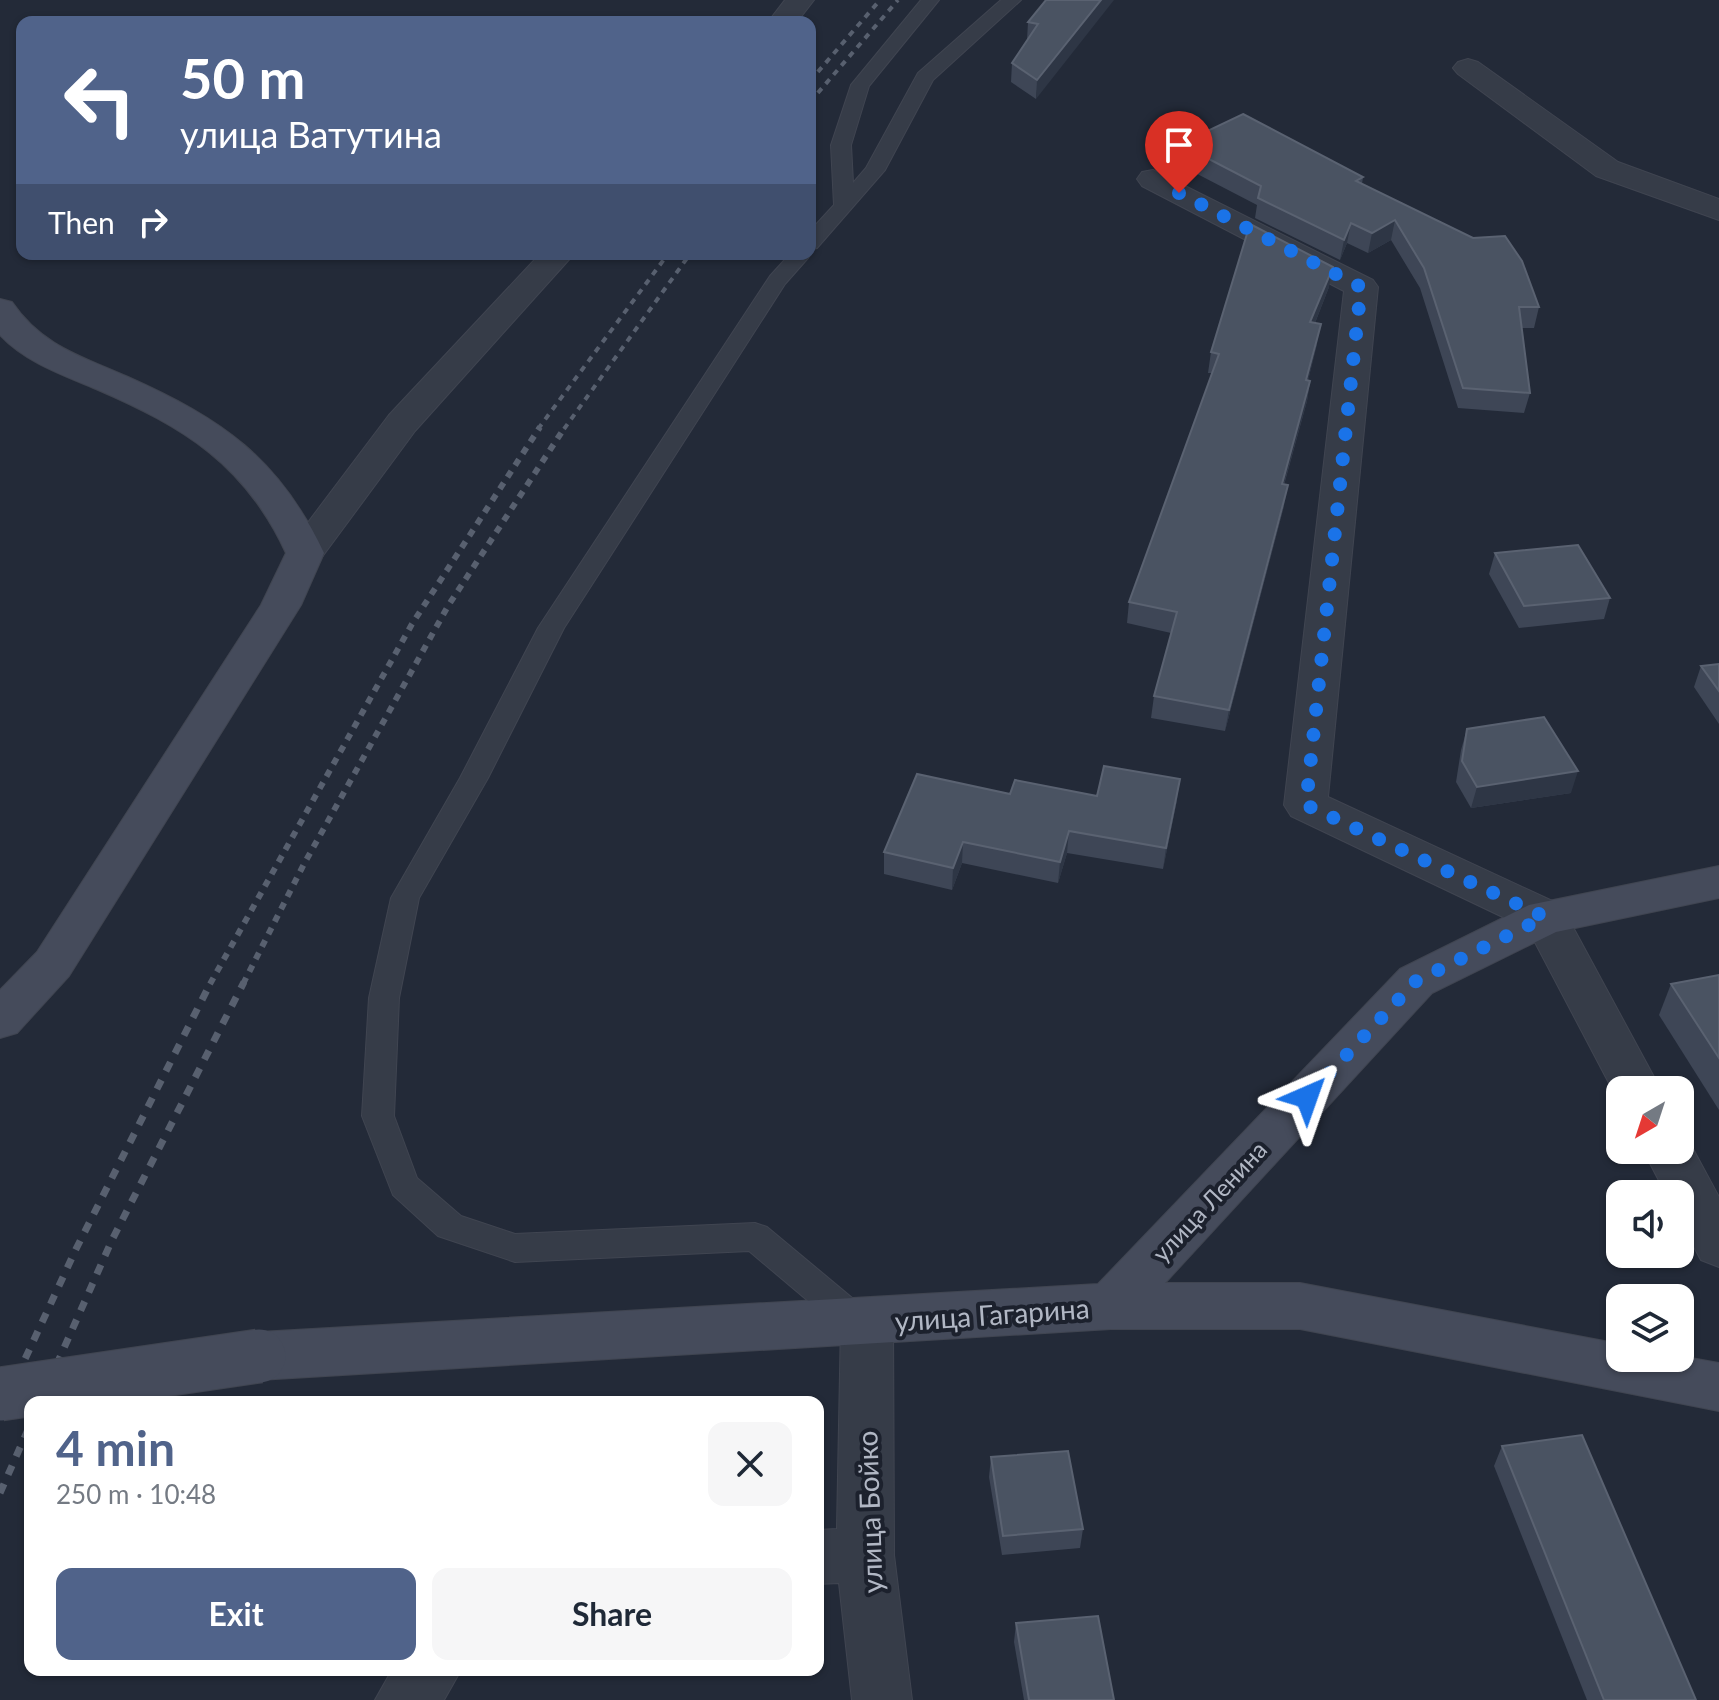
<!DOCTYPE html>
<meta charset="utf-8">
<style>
:root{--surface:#fff;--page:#f6f6f7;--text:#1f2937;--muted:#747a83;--accent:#50638a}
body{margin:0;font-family:Lato,sans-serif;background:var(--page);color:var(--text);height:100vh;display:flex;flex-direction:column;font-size:30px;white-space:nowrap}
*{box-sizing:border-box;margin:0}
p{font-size:26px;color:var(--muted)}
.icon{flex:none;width:44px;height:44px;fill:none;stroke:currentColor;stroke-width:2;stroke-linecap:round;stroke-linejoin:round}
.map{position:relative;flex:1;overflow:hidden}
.side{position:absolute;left:24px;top:1396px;width:800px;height:280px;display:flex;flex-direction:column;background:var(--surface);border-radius:16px;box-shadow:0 2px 6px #0004}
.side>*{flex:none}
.banner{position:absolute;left:16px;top:16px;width:800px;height:244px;border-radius:16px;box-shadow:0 2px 6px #0004;background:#50638a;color:#fff;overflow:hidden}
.needle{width:52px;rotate:219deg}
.fabs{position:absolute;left:1606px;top:1076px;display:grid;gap:16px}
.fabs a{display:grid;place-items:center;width:88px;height:88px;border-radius:16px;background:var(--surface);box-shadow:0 2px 6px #0004;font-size:40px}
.pin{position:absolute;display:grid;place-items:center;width:68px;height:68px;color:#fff;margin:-82px -34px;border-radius:50% 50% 50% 0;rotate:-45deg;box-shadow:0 0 8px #0007}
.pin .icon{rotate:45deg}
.me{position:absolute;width:88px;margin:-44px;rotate:43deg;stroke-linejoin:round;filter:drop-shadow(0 0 6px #0008)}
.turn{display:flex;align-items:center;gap:28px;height:168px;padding:0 32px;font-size:36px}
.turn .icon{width:104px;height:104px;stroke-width:2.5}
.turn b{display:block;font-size:56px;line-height:68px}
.then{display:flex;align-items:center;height:76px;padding:0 32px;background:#0003;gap:16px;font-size:30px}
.round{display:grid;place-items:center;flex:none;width:84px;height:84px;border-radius:16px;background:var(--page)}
.overview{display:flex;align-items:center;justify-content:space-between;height:136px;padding:0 32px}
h1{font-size:48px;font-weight:700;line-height:60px;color:var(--accent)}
.action{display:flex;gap:16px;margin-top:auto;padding:16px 32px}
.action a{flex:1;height:92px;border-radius:16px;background:var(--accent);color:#fff;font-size:32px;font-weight:700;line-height:92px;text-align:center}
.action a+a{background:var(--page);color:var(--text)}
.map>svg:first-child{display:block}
</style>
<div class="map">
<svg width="1719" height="1700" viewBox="0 0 1719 1700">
<rect width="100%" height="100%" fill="#232a38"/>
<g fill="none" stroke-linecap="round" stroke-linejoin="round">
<g stroke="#404551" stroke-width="2">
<g id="lane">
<path d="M 921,0 L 939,0 L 869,86 L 851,145 L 853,183 L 866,168 L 918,73 L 1001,0 L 1021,0 L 933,80 L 885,170 L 817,248 L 810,250 L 810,231 L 834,205 L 831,145 L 851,85 Z"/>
<path d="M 810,252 L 811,254 L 808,258 L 785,284 L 564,628 L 488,778 L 419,898 L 399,998 L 394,1116 L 417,1178 L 461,1216 L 515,1234 L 755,1223 L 767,1227 L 869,1312 L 874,1322 L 869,1332 L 857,1337 L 845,1332 L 749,1251 L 515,1262 L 438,1236 L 393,1195 L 362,1116 L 369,998 L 391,898 L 460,778 L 538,628 L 770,276 L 790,254 Z"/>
</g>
</g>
<g stroke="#404551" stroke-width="2">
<g id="street">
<path d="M 785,0 L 814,0 L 797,22 L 768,22 Z"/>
<path d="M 1468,59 L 1478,62 L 1618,162 L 1719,199 L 1719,220 L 1596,176 L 1458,74 L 1453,68 L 1458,62 Z"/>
<path d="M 1153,170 L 1373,280 L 1378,287 L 1328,797 L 1561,905 L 1661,1090 L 1620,1090 L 1620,1104 L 1528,929 L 1291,816 L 1284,805 L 1344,291 L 1142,186 L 1137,179 L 1142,172 Z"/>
<path d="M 540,254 L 574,254 L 415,431 L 319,561 L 305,565 L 291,561 L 286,553 L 291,545 L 389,415 Z"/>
<path d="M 1680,1134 L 1686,1136 L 1719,1197 L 1719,1267 L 1701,1260 L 1680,1221 L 1680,1194 L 1666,1194 L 1643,1150 L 1680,1150 Z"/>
<path d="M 867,1299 L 886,1306 L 893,1322 L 894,1555 L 912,1700 L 852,1700 L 839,1583 L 818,1584 L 818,1530 L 837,1529 L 841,1322 L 848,1306 Z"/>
<path d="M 392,1670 L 461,1670 L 444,1700 L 375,1700 Z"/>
</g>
</g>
<g stroke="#404551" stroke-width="2">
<g id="secondary">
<path d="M 0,299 L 12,302 C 42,346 81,356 128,377 C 222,419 279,458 324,553 L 301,605 L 69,976 L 17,1033 L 0,1038 L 0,990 L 37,952 L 261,605 L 286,553 C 245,464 184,427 96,389 C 63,375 25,362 0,335 Z"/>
<path d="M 1719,866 L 1719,898 L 1556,932 L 1432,993 L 1165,1283 L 1300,1283 L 1620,1344 L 1620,1358 L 1680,1356 L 1719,1363 L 1719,1411 L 1300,1329 L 1111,1329 L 259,1380 L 240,1373 L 232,1356 L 240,1339 L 259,1332 L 1098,1284 L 1400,969 L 1529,905 Z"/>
</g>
</g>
<use href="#lane" fill="#363c48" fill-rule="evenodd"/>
<use href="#street" fill="#363c48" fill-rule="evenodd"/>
<use href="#secondary" fill="#454b5b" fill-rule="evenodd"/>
<g stroke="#58606f" stroke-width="4" stroke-dasharray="6 6" stroke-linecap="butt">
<path d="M 810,81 L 880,0"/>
<path d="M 810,102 L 898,0"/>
<path d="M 538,429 L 668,254"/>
<path d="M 564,429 L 690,254"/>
</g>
<g stroke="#58606f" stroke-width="6" stroke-dasharray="7 7" stroke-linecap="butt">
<path d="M 210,984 L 412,624 L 540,427"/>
<path d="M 243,984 L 304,864 L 448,606 L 565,427"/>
</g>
<g stroke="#58606f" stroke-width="7" stroke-dasharray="10 10" stroke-linecap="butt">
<path d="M 40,1402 L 112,1240 L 244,982"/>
<path d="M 0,1413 L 76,1249 L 211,982"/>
<path d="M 0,1493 L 30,1425"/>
</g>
<g stroke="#404551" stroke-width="55" stroke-linecap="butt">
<path id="secondary-bridge" d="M 0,1394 L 259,1356"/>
</g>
<use href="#secondary-bridge" stroke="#454b5b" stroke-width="53"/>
</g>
<g fill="#3e4656">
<path d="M 1046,0 L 1036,99 L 1011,82 L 1012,63 L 1027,40 L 1028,22 Z"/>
<path d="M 1180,144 L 1363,177 L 1362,184 L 1539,307 L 1534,328 L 1522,328 L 1530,393 L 1524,413 L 1458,408 L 1420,288 L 1391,240 L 1368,253 L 1347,243 L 1340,260 L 1255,218 L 1257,205 L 1178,164 Z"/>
<path d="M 1329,287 L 1315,323 L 1317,344 L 1308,380 L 1310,381 L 1307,401 L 1284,485 L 1284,506 L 1225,731 L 1151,718 L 1154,696 L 1171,633 L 1127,623 L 1129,602 L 1212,373 L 1208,373 L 1211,352 Z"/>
<path d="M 1495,553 L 1610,598 L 1604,619 L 1519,628 L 1489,574 Z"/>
<path d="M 1719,664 L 1719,724 L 1694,687 L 1701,666 Z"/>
<path d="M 1467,729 L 1571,793 L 1471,808 L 1456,782 L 1461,750 Z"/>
<path d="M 1010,794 L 1097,796 L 1177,800 L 1163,869 L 1067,853 L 1058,883 L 962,863 L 952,890 L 884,874 L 884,852 Z"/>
<path d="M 1719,975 L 1719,1110 L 1659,1015 L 1671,984 Z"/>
<path d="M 1502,1446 L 1696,1700 L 1587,1700 L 1494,1466 Z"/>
<path d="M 991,1457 L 1083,1529 L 1080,1548 L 1002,1555 L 989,1477 Z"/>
<path d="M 1016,1623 L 1114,1700 L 1024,1700 L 1014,1642 Z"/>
</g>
<g fill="#2e3645">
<path d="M 1101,0 L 1114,0 L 1036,99 L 1037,80 Z"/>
<path d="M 1395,220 L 1391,240 L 1368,253 L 1372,233 Z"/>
<path d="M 1351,223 L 1347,243 L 1340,260 L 1344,240 Z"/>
<path d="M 1333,267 L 1329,287 L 1307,343 L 1310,322 Z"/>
<path d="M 1321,324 L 1317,344 L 1303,401 L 1306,380 Z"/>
<path d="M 1310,381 L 1307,401 L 1278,505 L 1282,484 Z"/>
<path d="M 1288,485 L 1284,506 L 1225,731 L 1229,710 Z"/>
<path d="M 1578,771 L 1571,793 L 1471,808 L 1477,787 Z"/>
<path d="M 1180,779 L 1177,800 L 1163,869 L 1166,848 Z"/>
<path d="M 1069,831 L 1067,853 L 1058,883 L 1060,862 Z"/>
<path d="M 963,842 L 962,863 L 952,890 L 953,868 Z"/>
</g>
<g fill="#4a5362" stroke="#5a6271" stroke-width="2">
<path d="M 1046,0 L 1101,0 L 1037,80 L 1012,63 L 1038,24 L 1028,22 Z"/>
<path d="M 1243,114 L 1363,177 L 1356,181 L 1473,238 L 1505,236 L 1522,261 L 1539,307 L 1519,307 L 1530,393 L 1463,388 L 1424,268 L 1395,220 L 1372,233 L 1351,223 L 1344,240 L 1258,198 L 1261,186 L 1180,144 Z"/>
<path d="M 1250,224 L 1333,267 L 1310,322 L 1321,324 L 1306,380 L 1310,381 L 1282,484 L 1288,485 L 1229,710 L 1154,696 L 1177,612 L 1129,602 L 1219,354 L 1211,352 Z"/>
<path d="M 1578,545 L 1610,598 L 1524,606 L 1495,553 Z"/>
<path d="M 1719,664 L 1719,691 L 1701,666 Z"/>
<path d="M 1544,717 L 1578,771 L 1477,787 L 1462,761 L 1467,729 Z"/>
<path d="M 1104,766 L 1180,779 L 1166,848 L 1069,831 L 1060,862 L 963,842 L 953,868 L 884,852 L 917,774 L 1010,794 L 1015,780 L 1097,796 Z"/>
<path d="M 1719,975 L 1719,1058 L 1671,984 Z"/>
<path d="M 1582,1435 L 1696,1700 L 1604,1700 L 1502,1446 Z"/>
<path d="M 1068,1451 L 1083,1529 L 1003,1536 L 991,1457 Z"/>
<path d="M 1098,1616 L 1114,1700 L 1029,1700 L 1016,1623 Z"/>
</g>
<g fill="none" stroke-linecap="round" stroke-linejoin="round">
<path stroke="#1a73e8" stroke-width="14" stroke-dasharray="0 25.2" d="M 1179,193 L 1361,287 L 1306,805 L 1545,917 L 1416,981 L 1307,1097"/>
</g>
<g text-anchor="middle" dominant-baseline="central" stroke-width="8" stroke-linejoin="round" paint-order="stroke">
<g font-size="24" fill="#b1b7c4" stroke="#1c212d">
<text transform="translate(1209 1201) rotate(-47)">улица Ленина</text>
</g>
<g font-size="28" fill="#b1b7c4" stroke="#1c212d">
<text transform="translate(992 1314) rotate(-4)">улица Гагарина</text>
<text transform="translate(869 1512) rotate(-92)">улица Бойко</text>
</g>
</g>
</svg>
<div class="fabs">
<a><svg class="needle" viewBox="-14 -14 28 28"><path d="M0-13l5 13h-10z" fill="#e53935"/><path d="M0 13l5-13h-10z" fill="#747a83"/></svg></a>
<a><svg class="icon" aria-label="sound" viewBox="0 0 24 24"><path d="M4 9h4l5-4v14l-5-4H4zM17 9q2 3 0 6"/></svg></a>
<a><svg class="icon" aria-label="layers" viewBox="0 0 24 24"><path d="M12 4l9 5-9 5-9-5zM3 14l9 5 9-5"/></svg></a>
</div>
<div class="pin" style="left:1179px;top:193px;background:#d93025"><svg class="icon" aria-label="arrive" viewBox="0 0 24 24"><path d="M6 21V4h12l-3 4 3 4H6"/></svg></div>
<svg class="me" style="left:1307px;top:1097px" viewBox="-20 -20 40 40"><path d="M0-17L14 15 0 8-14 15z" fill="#1a73e8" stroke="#fff" stroke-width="4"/></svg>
<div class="banner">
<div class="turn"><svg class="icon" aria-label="left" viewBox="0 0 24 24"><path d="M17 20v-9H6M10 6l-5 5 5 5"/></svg><div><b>50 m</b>улица Ватутина</div></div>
<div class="then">Then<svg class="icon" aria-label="right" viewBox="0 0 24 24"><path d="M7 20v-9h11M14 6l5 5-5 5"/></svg></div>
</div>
<section class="side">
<div class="overview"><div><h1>4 min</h1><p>250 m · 10:48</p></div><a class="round"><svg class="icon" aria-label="close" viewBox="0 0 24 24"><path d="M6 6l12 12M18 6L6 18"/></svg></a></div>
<div class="action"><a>Exit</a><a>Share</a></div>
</section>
</div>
